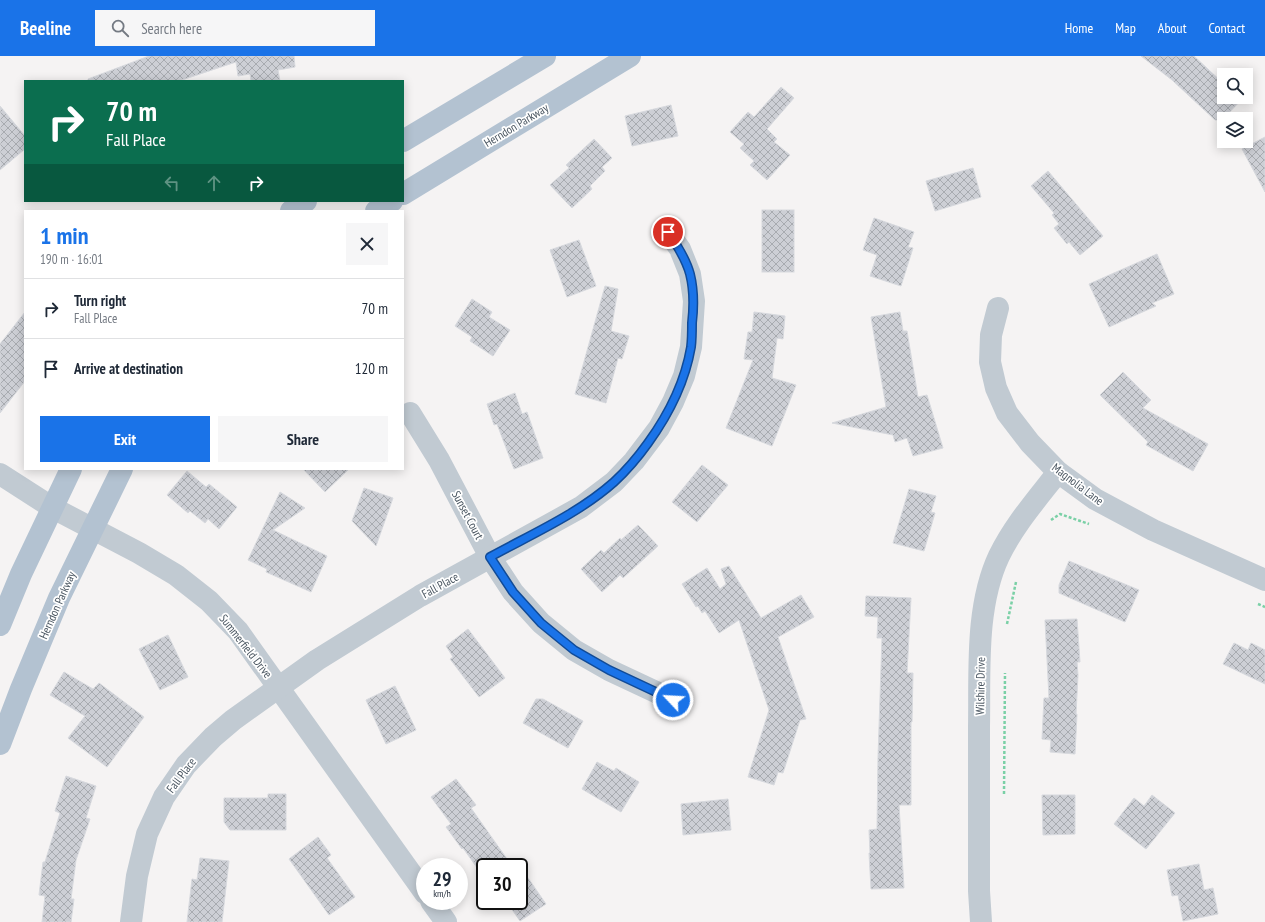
<!DOCTYPE html>
<meta charset="utf-8">
<style>
:root{--surface:#fff;--page:#f6f6f7;--text:#1f2937;--muted:#747a83;--line:#e0e1e3;--accent:#1a73e8}
body{margin:0;font-family:"PT Sans Narrow",sans-serif;background:var(--page);color:var(--text);height:100vh;display:flex;flex-direction:column;font-size:15px;white-space:nowrap}
*{box-sizing:border-box;margin:0}
p{font-size:13px;color:var(--muted)}
.icon{flex:none;width:22px;height:22px;fill:none;stroke:currentColor;stroke-width:2;stroke-linecap:round;stroke-linejoin:round}
.map{position:relative;flex:1;overflow:hidden}
.side{position:absolute;left:24px;top:154px;width:380px;height:260px;display:flex;flex-direction:column;background:var(--surface);border-radius:0px;box-shadow:0 2px 10px #0003}
.side>*{flex:none}
.hud{position:absolute;left:24px;top:24px;width:380px;height:122px;border-radius:0px;box-shadow:0 2px 10px #0003;background:#0b6e4f;color:#fff;overflow:hidden}
.tools{position:absolute;left:1217px;top:12px;display:grid;gap:8px}
.tools a{display:grid;place-items:center;width:36px;height:36px;border-radius:0px;background:var(--surface);box-shadow:0 2px 10px #0003;font-size:20px}
.speed{position:absolute;left:416px;top:802px;display:flex;gap:8px;font-size:20px;font-weight:700;text-align:center}
.speed>*{display:grid;place-content:center;width:52px;height:52px;border-radius:50%;background:var(--surface);box-shadow:0 2px 10px #0003;line-height:1}
.speed small{font-size:10px;font-weight:400}
.speed .limit{border:2px solid #111;border-radius:6px;background:#fff;color:#111}
.pin{position:absolute;display:grid;place-items:center;width:34px;height:34px;color:#fff;margin:-17px;border:2px solid #fff;border-radius:50%;box-shadow:0 1px 4px #0007}
.me{position:absolute;width:44px;margin:-22px;rotate:295deg;stroke-linejoin:round;filter:drop-shadow(0 0 3px #0008)}
.turn{display:flex;align-items:center;gap:14px;height:84px;padding:0 16px;font-size:18px}
.turn .icon{width:52px;height:52px;stroke-width:2.5}
.turn b{display:block;font-size:28px;line-height:34px}
.lanes{display:flex;align-items:center;height:38px;padding:0 16px;background:#0003;justify-content:center;gap:20px;direction:ltr}
.lanes .off{opacity:.35}
.round{display:grid;place-items:center;flex:none;width:42px;height:42px;border-radius:0px;background:var(--page)}
.head{display:flex;align-items:center;justify-content:space-between;height:68px;padding:0 16px}
h1{font-size:24px;font-weight:600;line-height:30px;color:var(--accent)}
.cta{display:flex;gap:8px;margin-top:auto;padding:8px 16px}
.cta a{flex:1;height:46px;border-radius:0px;background:var(--accent);color:#fff;font-size:16px;font-weight:600;line-height:46px;text-align:center}
.cta a+a{background:var(--page);color:var(--text)}
ul{padding:0;list-style:none}
li{display:flex;align-items:center;gap:12px;height:60px;padding:0 16px;border-top:1px solid var(--line)}
li div{flex:1}
li b{display:block;font-size:15px}
li em{font-style:normal}
header{display:flex;align-items:center;gap:24px;box-sizing:border-box;height:56px;padding:0 20px;background:var(--accent);color:#fff}
header strong{font-size:19px}
nav{display:flex;gap:22px;margin-inline-start:auto;font-size:14px}
.search{width:280px;height:36px;background:var(--page);display:flex;align-items:center;gap:10px;box-sizing:border-box;padding:0 14px;border-radius:0px;color:var(--muted);font-size:15px}
.map>svg:first-child{display:block}
</style>
<header>
<strong>Beeline</strong>
<div class="search"><svg class="icon" aria-label="search" viewBox="0 0 24 24"><circle cx="10" cy="10" r="6"/><path d="M15 15l6 6"/></svg>Search here</div>
<nav><a>Home</a><a>Map</a><a>About</a><a>Contact</a></nav>
</header>
<div class="map">
<svg width="1265" height="866" viewBox="0 0 1265 866">
<defs>
<pattern id="building-cross-hatch" width="8" height="8" patternUnits="userSpaceOnUse"><rect width="8" height="8" fill="#cdcfd5"/><path d="M0 0l8 8M0 8l8-8" fill="none" stroke="#a8abb0"/></pattern>
</defs>
<rect width="100%" height="100%" fill="#f5f3f3"/>
<g fill="url(#building-cross-hatch)" stroke="#d7d9de">
<path d="M 149,0 L 294,0 L 295,11 L 278,14 L 280,25 L 251,25 L 250,18 L 238,20 L 236,6 L 179,25 L 88,25 L 88,23 Z"/>
<path d="M 1141,0 L 1194,0 L 1224,28 L 1224,41 L 1244,41 L 1222,64 L 1215,64 L 1172,24 Z"/>
<path d="M 781,31 L 794,42 L 767,73 L 777,83 L 774,86 L 790,99 L 767,124 L 750,109 L 754,105 L 740,92 L 744,88 L 730,76 L 748,56 L 754,61 Z"/>
<path d="M 671,49 L 678,80 L 632,90 L 625,60 Z"/>
<path d="M 0,50 L 25,80 L 25,93 L 0,114 Z"/>
<path d="M 1265,81 L 1265,136 L 1242,93 Z"/>
<path d="M 594,83 L 612,102 L 602,111 L 605,115 L 590,130 L 592,133 L 572,152 L 550,129 L 569,112 L 566,109 Z"/>
<path d="M 973,112 L 981,141 L 935,155 L 926,125 Z"/>
<path d="M 1048,115 L 1103,180 L 1080,199 L 1069,186 L 1067,188 L 1054,172 L 1059,168 L 1052,159 L 1054,157 L 1031,130 Z"/>
<rect x="762" y="154" width="32" height="62"/>
<path d="M 874,162 L 914,176 L 908,191 L 913,192 L 901,230 L 870,220 L 877,199 L 863,194 Z"/>
<path d="M 579,184 L 596,230 L 567,241 L 550,194 Z"/>
<path d="M 1157,198 L 1174,238 L 1152,247 L 1156,250 L 1109,271 L 1089,228 Z"/>
<path d="M 605,230 L 618,233 L 611,275 L 629,280 L 622,303 L 618,302 L 606,347 L 575,338 Z"/>
<path d="M 472,243 L 492,256 L 489,261 L 510,274 L 493,300 L 470,285 L 472,281 L 455,270 Z"/>
<path d="M 25,256 L 25,325 L 0,357 L 0,288 Z"/>
<path d="M 754,256 L 785,260 L 783,283 L 777,282 L 772,322 L 796,329 L 772,390 L 726,372 L 753,304 L 744,303 L 748,276 L 752,276 Z"/>
<path d="M 900,256 L 903,275 L 907,275 L 918,341 L 927,339 L 943,392 L 913,400 L 907,382 L 895,386 L 893,379 L 832,367 L 886,351 L 871,261 Z"/>
<path d="M 1123,316 L 1151,344 L 1143,352 L 1208,388 L 1193,415 L 1146,389 L 1148,386 L 1100,339 Z"/>
<path d="M 515,337 L 522,358 L 527,356 L 543,402 L 514,413 L 497,368 L 494,369 L 487,348 Z"/>
<path d="M 702,409 L 728,429 L 697,466 L 672,446 Z"/>
<path d="M 303,413 L 349,413 L 325,436 Z"/>
<path d="M 187,415 L 206,431 L 209,428 L 237,451 L 219,473 L 208,463 L 205,467 L 190,455 L 188,457 L 167,439 Z"/>
<path d="M 364,432 L 393,442 L 376,490 L 352,465 Z"/>
<path d="M 909,433 L 936,440 L 931,456 L 935,457 L 924,495 L 893,487 Z"/>
<path d="M 280,436 L 305,452 L 273,474 L 327,500 L 311,536 L 266,516 L 267,513 L 248,504 Z"/>
<path d="M 638,469 L 658,490 L 623,522 L 620,519 L 602,536 L 581,513 L 601,494 L 604,497 L 620,482 L 621,484 Z"/>
<path d="M 1069,505 L 1139,534 L 1125,566 L 1059,537 L 1059,529 Z"/>
<path d="M 729,510 L 761,562 L 801,539 L 814,561 L 778,581 L 806,663 L 800,664 L 783,717 L 778,716 L 774,729 L 748,721 L 769,654 L 739,564 L 719,577 L 705,555 L 702,557 L 698,550 L 696,551 L 682,528 L 707,512 L 720,533 L 726,528 L 721,513 Z"/>
<path d="M 866,540 L 911,542 L 907,617 L 913,617 L 912,666 L 911,666 L 911,749 L 899,749 L 904,832 L 871,833 L 869,797 L 870,797 L 869,774 L 877,773 L 878,701 L 882,582 L 877,582 L 878,561 L 865,560 Z"/>
<path d="M 1077,563 L 1080,606 L 1077,606 L 1078,619 L 1076,658 L 1077,658 L 1075,698 L 1050,696 L 1051,684 L 1042,683 L 1044,642 L 1049,642 L 1045,564 Z"/>
<path d="M 468,573 L 505,622 L 479,641 L 450,603 L 453,601 L 446,590 Z"/>
<path d="M 168,579 L 188,621 L 160,634 L 139,593 Z"/>
<path d="M 1234,587 L 1248,594 L 1251,587 L 1265,594 L 1265,628 L 1223,608 Z"/>
<path d="M 64,616 L 93,633 L 99,627 L 144,661 L 107,711 L 68,682 L 85,660 L 50,639 Z"/>
<path d="M 395,630 L 416,674 L 386,688 L 366,644 Z"/>
<path d="M 536,643 L 543,643 L 583,665 L 568,692 L 523,667 Z"/>
<path d="M 597,706 L 614,715 L 616,712 L 639,726 L 621,756 L 582,733 Z"/>
<path d="M 66,720 L 96,730 L 86,762 L 90,763 L 76,804 L 71,843 L 74,843 L 71,866 L 42,866 L 45,840 L 39,839 L 43,806 L 45,806 L 60,757 L 55,755 Z"/>
<path d="M 456,723 L 476,749 L 471,752 L 512,810 L 517,806 L 546,848 L 520,865 L 506,845 L 519,845 L 519,811 L 485,811 L 485,823 L 463,792 L 462,793 L 446,771 L 451,768 L 431,741 Z"/>
<path d="M 268,738 L 286,738 L 286,774 L 230,774 L 224,766 L 224,742 L 268,742 Z"/>
<path d="M 1042,739 L 1075,739 L 1075,778 L 1043,779 Z"/>
<path d="M 1152,739 L 1175,757 L 1146,793 L 1114,768 L 1134,742 L 1144,750 Z"/>
<path d="M 728,743 L 731,774 L 683,779 L 681,748 Z"/>
<path d="M 318,781 L 331,799 L 327,802 L 355,841 L 329,859 L 289,803 Z"/>
<path d="M 200,802 L 229,805 L 222,866 L 187,866 L 192,823 L 197,824 Z"/>
<path d="M 1199,808 L 1204,834 L 1213,832 L 1218,858 L 1183,865 L 1178,839 L 1172,840 L 1167,814 Z"/>
</g>
<g fill="none" stroke-linecap="round" stroke-linejoin="round">
<g stroke="#7ad0a6" stroke-width="2.5" stroke-dasharray="3 2" stroke-linecap="butt">
<path d="M 1051,464 L 1060,458 L 1089,468"/>
<path d="M 1258,548 L 1265,551"/>
<path d="M 1007,568 L 1016,526"/>
<path d="M 1004,738 L 1005,617"/>
</g>
<g stroke="#c1cad2" stroke-width="22">
<path d="M 998,252 L 991,279 L 990,306 L 996,332 L 1007,357 L 1030,387 L 1058,416 L 1095,443 L 1153,474 L 1265,524"/>
<path d="M 410,357 L 439,404 L 490,501 L 513,536 L 541,567 L 574,594 L 609,614 L 673,644"/>
<path d="M 0,418 L 53,452 L 139,497 L 176,519 L 209,545 L 238,575 L 425,837"/>
<path d="M 431,845 L 446,866"/>
<path d="M 131,866 L 137,820 L 147,778 L 164,741 L 186,709 L 213,681 L 233,664 L 317,604 L 420,540 L 581,451 L 614,426 L 634,405 L 659,372 L 673,346 L 684,320 L 691,291 L 694,245 L 690,218 L 680,193 L 668,176"/>
<path d="M 981,866 L 979,835 C 979,780 979,726 979,671 C 980,616 975,551 999,500 C 1014,469 1037,443 1058,416"/>
</g>
<g stroke="#b3c2d1" stroke-width="22">
<path d="M 403,85 L 545,0"/>
<path d="M 403,138 L 630,0"/>
<path d="M 291,155 L 306,145"/>
<path d="M 376,155 L 392,145"/>
<path d="M 0,569 L 21,518 L 71,413"/>
<path d="M 0,688 L 21,633 L 59,542 L 122,413"/>
</g>
</g>
<g fill="none" stroke-linecap="round" stroke-linejoin="round">
<g stroke="#114b97" stroke-width="10">
<path id="route" d="M 668,176 C 677,189 686,203 690,218 C 694,234 694,250 692,267 C 692,275 692,283 691,291 C 685,326 669,358 648,387 C 638,401 627,414 614,426 C 578,458 532,478 490,501 L 513,536 L 541,567 L 574,594 L 609,614 L 673,644"/>
</g>
<use href="#route" stroke="#1a73e8" stroke-width="7"/>
</g>
<g text-anchor="middle" dominant-baseline="central" stroke-width="3.5" stroke-linejoin="round" paint-order="stroke">
<g font-size="12" fill="#4a5661" stroke="#fff">
<text transform="translate(516 69) rotate(-31)">Herndon Parkway</text>
<text transform="translate(1078 428) rotate(37)">Magnolia Lane</text>
<text transform="translate(468 459) rotate(62)">Sunset Court</text>
<text transform="translate(440 529) rotate(-29)">Fall Place</text>
<text transform="translate(57 549) rotate(-66)">Herndon Parkway</text>
<text transform="translate(246 590) rotate(52)">Summerfield Drive</text>
<text transform="translate(980 630) rotate(-89)">Wilshire Drive</text>
<text transform="translate(181 719) rotate(-53)">Fall Place</text>
</g>
</g>
</svg>
<div class="tools">
<a><svg class="icon" aria-label="search" viewBox="0 0 24 24"><circle cx="10" cy="10" r="6"/><path d="M15 15l6 6"/></svg></a>
<a><svg class="icon" aria-label="layers" viewBox="0 0 24 24"><path d="M12 4l9 5-9 5-9-5zM3 14l9 5 9-5"/></svg></a>
</div>
<div class="speed"><div>29<small>km/h</small></div><div class="limit">30</div></div>
<div class="pin" style="left:668px;top:176px;background:#d93025"><svg class="icon" aria-label="arrive" viewBox="0 0 24 24"><path d="M6 21V4h12l-3 4 3 4H6"/></svg></div>
<svg class="me" style="left:673px;top:644px" viewBox="-20 -20 40 40"><circle r="17" fill="#1a73e8" stroke="#fff" stroke-width="3"/><path d="M0-11L8 9 0 5-8 9z" fill="#fff"/></svg>
<div class="hud">
<div class="turn"><svg class="icon" aria-label="right" viewBox="0 0 24 24"><path d="M7 20v-9h11M14 6l5 5-5 5"/></svg><div><b>70 m</b>Fall Place</div></div>
<div class="lanes"><svg class="icon off" aria-label="left" viewBox="0 0 24 24"><path d="M17 20v-9H6M10 6l-5 5 5 5"/></svg><svg class="icon off" aria-label="ahead" viewBox="0 0 24 24"><path d="M12 20V5M6 11l6-6 6 6"/></svg><svg class="icon" aria-label="right" viewBox="0 0 24 24"><path d="M7 20v-9h11M14 6l5 5-5 5"/></svg></div>
</div>
<section class="side">
<div class="head"><div><h1>1 min</h1><p>190 m · 16:01</p></div><a class="round"><svg class="icon" aria-label="close" viewBox="0 0 24 24"><path d="M6 6l12 12M18 6L6 18"/></svg></a></div>
<ul>
<li><svg class="icon" aria-label="right" viewBox="0 0 24 24"><path d="M7 20v-9h11M14 6l5 5-5 5"/></svg><div><b>Turn right</b><p>Fall Place</p></div><em>70 m</em></li>
<li><svg class="icon" aria-label="arrive" viewBox="0 0 24 24"><path d="M6 21V4h12l-3 4 3 4H6"/></svg><div><b>Arrive at destination</b></div><em>120 m</em></li>
</ul>
<div class="cta"><a>Exit</a><a>Share</a></div>
</section>
</div>
